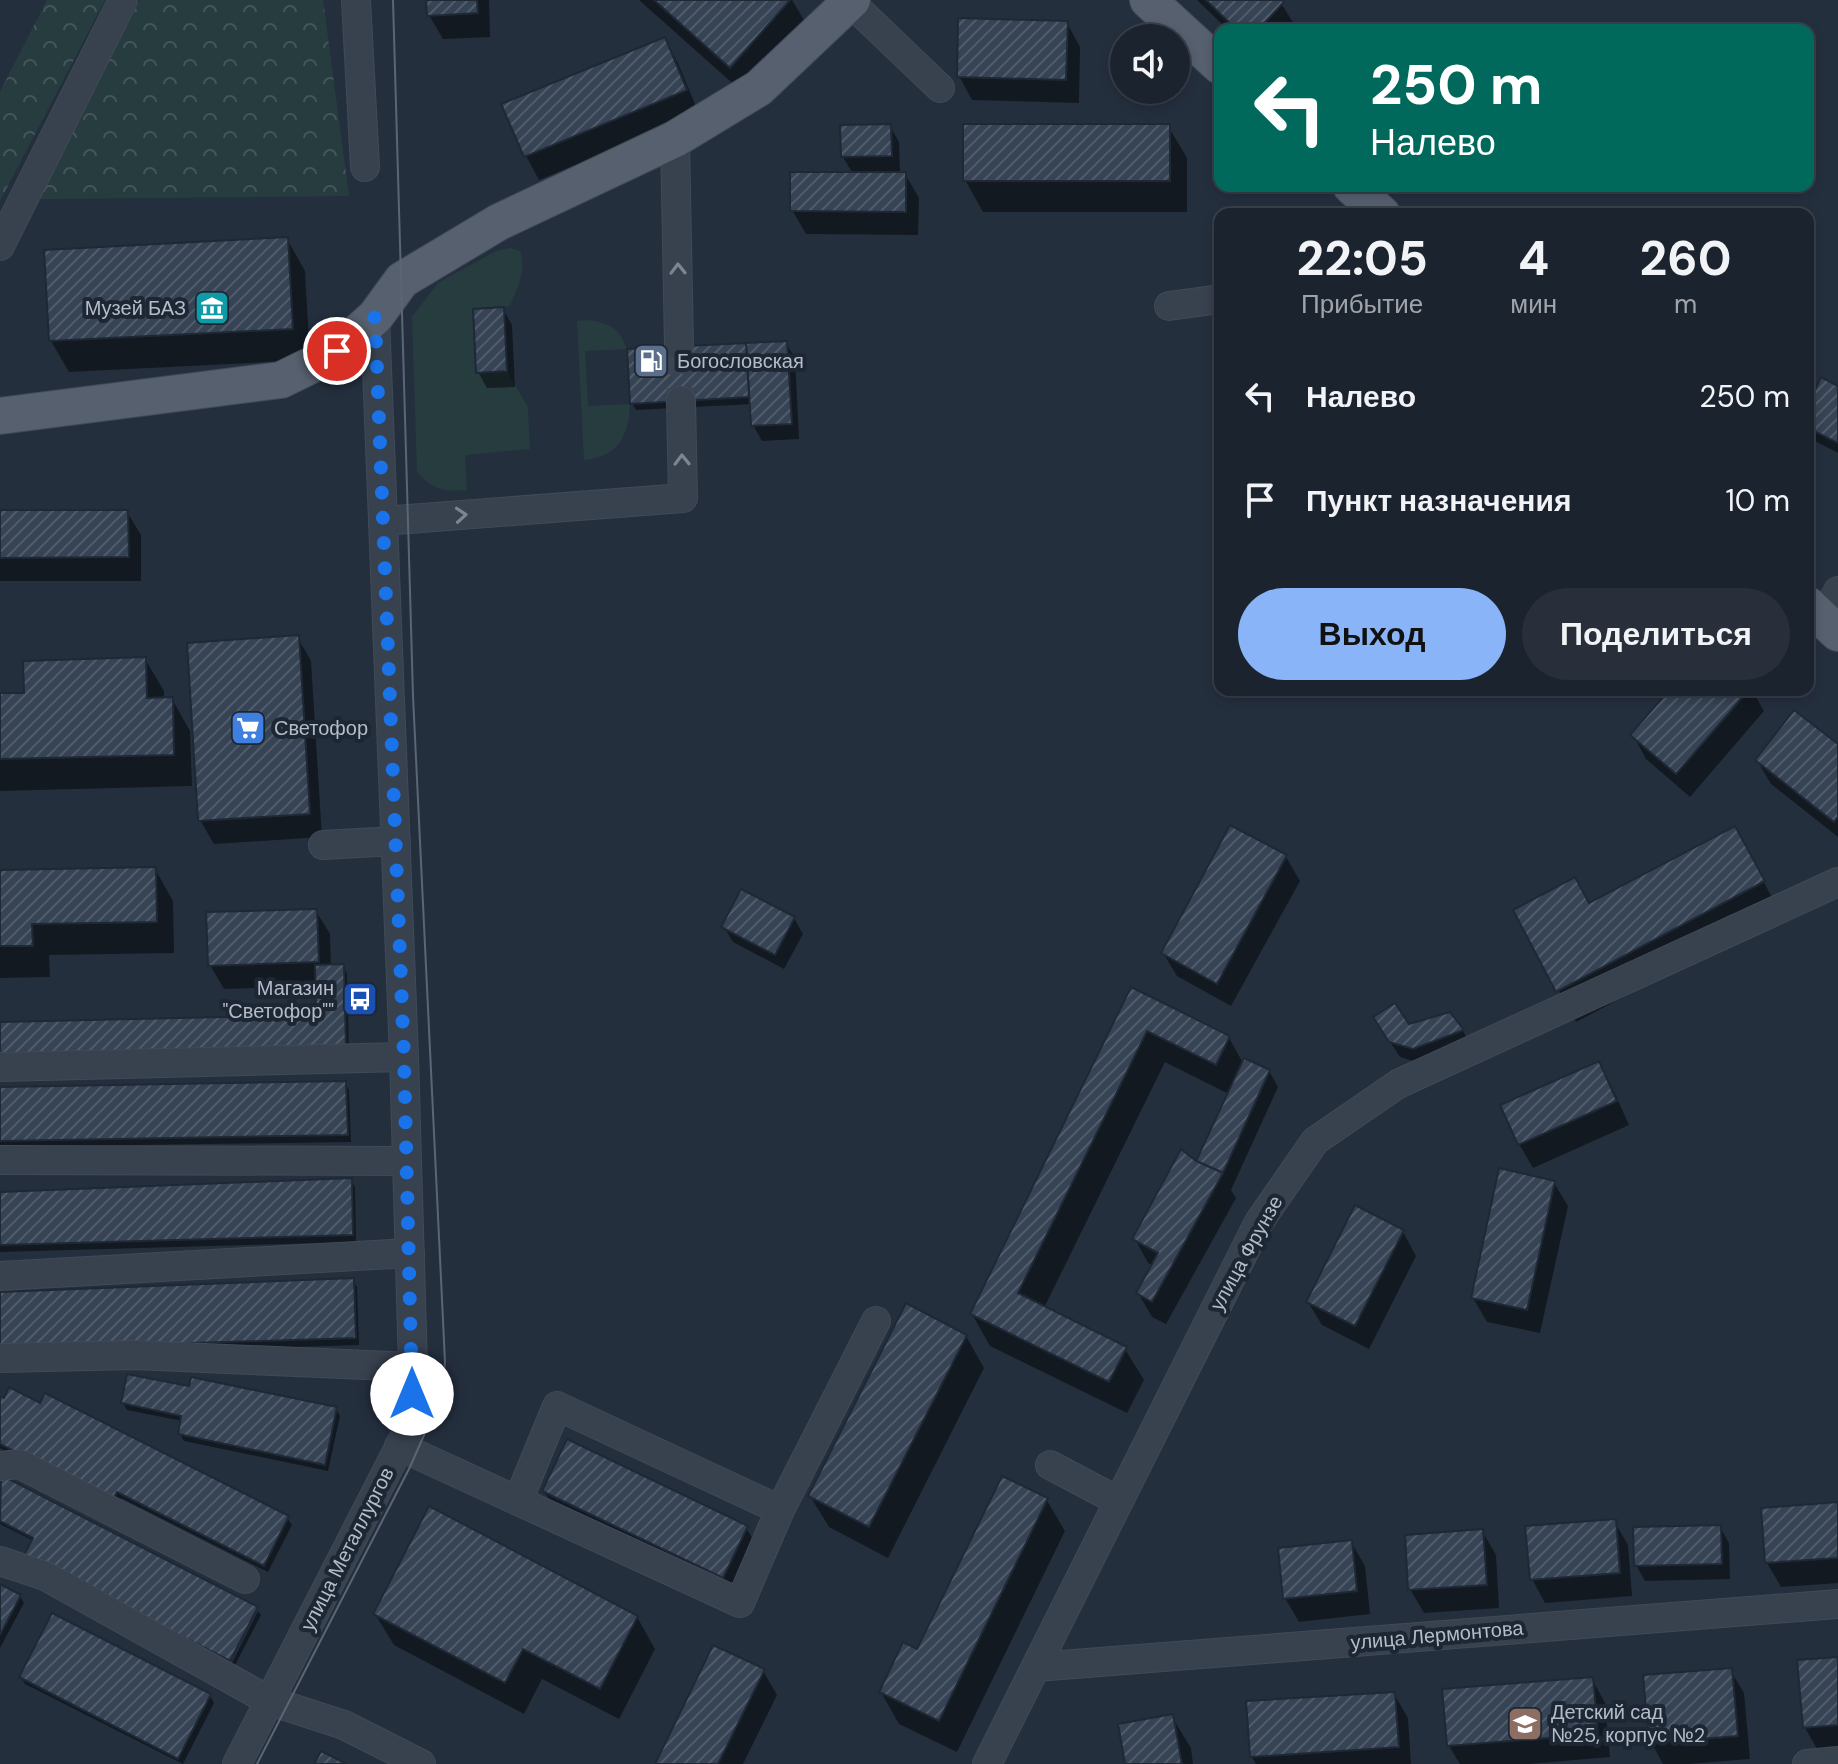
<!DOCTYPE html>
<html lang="ru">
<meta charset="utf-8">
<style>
:root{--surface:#1b232e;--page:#282f3a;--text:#f1f3f6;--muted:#a0a4aa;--line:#39404a;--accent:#8ab4f8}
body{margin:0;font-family:"DM Sans",sans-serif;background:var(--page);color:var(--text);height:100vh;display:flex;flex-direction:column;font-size:30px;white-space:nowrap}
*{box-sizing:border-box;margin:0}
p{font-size:26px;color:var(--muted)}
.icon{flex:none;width:44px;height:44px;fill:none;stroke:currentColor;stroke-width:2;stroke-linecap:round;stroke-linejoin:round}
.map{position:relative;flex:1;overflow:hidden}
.drawer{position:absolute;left:1214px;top:208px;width:600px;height:488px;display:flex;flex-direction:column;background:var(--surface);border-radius:16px;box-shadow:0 4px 12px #0003,0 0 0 2px var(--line)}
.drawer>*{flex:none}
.hud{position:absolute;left:1214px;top:24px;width:600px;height:168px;border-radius:16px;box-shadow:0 4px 12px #0003,0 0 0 2px var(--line);background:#00695c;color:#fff;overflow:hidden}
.tools{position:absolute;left:1110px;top:24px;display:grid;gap:16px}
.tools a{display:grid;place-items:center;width:80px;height:80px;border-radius:50%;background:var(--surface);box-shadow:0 4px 12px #0003,0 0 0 2px var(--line);font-size:40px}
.pin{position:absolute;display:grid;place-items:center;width:68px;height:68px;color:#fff;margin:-34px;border:4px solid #fff;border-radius:50%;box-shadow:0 2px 8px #0007}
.me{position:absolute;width:88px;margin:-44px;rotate:0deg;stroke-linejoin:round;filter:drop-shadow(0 0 6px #0008)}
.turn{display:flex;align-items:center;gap:28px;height:168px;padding:0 24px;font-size:36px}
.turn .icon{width:104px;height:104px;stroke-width:2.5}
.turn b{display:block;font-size:56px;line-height:68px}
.eta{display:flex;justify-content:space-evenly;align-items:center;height:136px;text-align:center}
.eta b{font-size:48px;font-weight:700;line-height:56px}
.cta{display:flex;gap:16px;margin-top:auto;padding:16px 24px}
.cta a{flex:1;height:92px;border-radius:48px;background:var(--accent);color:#111;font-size:32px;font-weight:700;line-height:92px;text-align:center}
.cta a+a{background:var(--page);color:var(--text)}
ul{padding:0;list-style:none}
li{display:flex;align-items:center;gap:24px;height:104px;padding:0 24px}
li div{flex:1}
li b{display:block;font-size:30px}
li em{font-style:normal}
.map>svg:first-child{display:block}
</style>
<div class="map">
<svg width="1838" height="1764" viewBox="0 0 1838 1764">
<defs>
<pattern id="forest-crowns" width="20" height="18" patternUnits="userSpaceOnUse" patternTransform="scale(2)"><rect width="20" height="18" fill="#263c3f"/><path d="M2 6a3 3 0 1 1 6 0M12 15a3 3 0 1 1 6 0" fill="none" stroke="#435659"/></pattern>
<pattern id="building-hatch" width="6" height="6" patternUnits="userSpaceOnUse" patternTransform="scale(2)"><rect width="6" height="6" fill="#364354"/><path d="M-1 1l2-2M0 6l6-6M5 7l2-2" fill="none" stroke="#515c6b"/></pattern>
</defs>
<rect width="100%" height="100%" fill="#242f3e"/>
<g fill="#263c3f">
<path d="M 510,248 L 520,251 C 527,270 517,288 510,306 L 473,310 L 477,373 L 507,371 L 528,407 L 530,449 L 465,455 L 467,490 C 443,492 433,490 417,472 L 412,317 L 438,283 L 496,251 Z"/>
<path d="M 590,320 C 611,324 620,329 627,349 L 585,351 L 588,406 L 630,404 C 629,436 618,457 584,460 L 577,321 Z"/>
</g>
<g fill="url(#forest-crowns)">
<path d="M 47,0 L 105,0 L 0,201 L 0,92 Z"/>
<path d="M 140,0 L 323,0 L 349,196 L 35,199 Z"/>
</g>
<g fill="#0007">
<path d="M 428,0 L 489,0 L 490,37 L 443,39 L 429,15 Z"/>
<path d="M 639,0 L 792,0 L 810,30 L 749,98 Z"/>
<path d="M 1197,0 L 1279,0 L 1296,27 L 1294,30 L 1228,30 Z"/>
<path d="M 1067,23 L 1080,47 L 1079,103 L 972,100 L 959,76 Z"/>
<path d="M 664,39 L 678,63 L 699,114 L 539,180 L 526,156 L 504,105 Z"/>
<path d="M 890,126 L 899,142 L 900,174 L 905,174 L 919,198 L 918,235 L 806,234 L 792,210 L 853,174 L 843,157 Z"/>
<path d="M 1168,126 L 1187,158 L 1187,212 L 983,212 L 965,180 Z"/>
<path d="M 287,239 L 305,271 L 310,360 L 69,372 L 51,341 Z"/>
<path d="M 503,309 L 512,325 L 515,387 L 487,388 L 478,372 Z"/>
<path d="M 786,343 L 795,358 L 799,439 L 762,441 L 753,425 L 752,404 L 636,410 L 632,403 L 745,345 L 748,351 Z"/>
<path d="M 1838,388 L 1838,453 L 1811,439 L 1808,433 L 1808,410 Z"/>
<path d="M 0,512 L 127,512 L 141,535 L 141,581 L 0,581 Z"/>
<path d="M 298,638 L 311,661 L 322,837 L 214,844 L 200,820 Z"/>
<path d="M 145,659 L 164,691 L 164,699 L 172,699 L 190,731 L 192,786 L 0,791 L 0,695 L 26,695 Z"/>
<path d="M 1672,690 L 1752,690 L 1764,711 L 1690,797 L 1646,759 L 1633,735 Z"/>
<path d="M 1838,747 L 1838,837 L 1771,784 L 1757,760 Z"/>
<path d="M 1286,857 L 1300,881 L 1231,1006 L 1177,976 L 1163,953 Z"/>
<path d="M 1752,860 L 1781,914 L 1576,1022 L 1516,911 L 1589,905 Z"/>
<path d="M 155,869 L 173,901 L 174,953 L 49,955 L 50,977 L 0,978 L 0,872 Z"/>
<path d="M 316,911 L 330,934 L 331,967 L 343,966 L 347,974 L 349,1054 L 0,1024 L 318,1017 L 317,986 L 224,989 L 210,965 Z"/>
<path d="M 794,918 L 803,934 L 784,969 L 733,942 L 724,927 Z"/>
<path d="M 1132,990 L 1229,1038 L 1243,1063 L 1269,1071 L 1278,1087 L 1231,1190 L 1236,1198 L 1166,1324 L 1152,1317 L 1138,1293 L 1154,1266 L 1148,1263 L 1135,1239 L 1197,1164 L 1229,1094 L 1165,1062 L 1044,1308 L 1125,1349 L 1144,1380 L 1127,1413 L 990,1346 L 972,1314 Z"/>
<path d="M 1449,1014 L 1463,1031 L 1471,1046 L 1423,1064 L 1400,1057 L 1384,1033 Z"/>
<path d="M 1599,1063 L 1612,1087 L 1629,1125 L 1533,1168 L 1519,1144 Z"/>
<path d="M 345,1083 L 349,1090 L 351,1142 L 0,1147 L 0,1090 Z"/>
<path d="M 351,1180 L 355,1187 L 356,1242 L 0,1252 L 0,1194 Z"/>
<path d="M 1554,1183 L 1568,1206 L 1540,1333 L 1487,1322 L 1473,1298 Z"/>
<path d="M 1403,1232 L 1416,1256 L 1369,1349 L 1322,1325 L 1308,1302 Z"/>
<path d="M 353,1280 L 357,1287 L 359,1345 L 0,1356 L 0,1294 Z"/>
<path d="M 966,1336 L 984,1368 L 888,1558 L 829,1527 L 810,1496 Z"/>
<path d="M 191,1389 L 336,1409 L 340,1416 L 328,1471 L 184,1441 L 180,1434 L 182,1421 L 127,1410 L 123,1403 Z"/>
<path d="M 0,1399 L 287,1518 L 292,1525 L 268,1572 L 121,1498 L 117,1507 L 0,1448 Z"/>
<path d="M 2,1478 L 257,1608 L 227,1663 L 31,1562 L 34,1541 L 0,1524 L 0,1481 Z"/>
<path d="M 544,1491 L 746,1528 L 765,1559 L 741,1608 L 563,1523 Z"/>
<path d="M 1046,1499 L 1065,1531 L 957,1752 L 899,1724 L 881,1692 Z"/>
<path d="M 1838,1504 L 1838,1583 L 1781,1587 L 1767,1563 L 1763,1510 Z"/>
<path d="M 1614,1521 L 1628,1545 L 1632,1596 L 1545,1603 L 1532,1579 Z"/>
<path d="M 1720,1527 L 1729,1543 L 1730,1579 L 1645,1581 L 1636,1565 Z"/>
<path d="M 1482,1531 L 1496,1555 L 1499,1608 L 1424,1613 L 1410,1589 Z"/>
<path d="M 1351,1542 L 1365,1566 L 1370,1614 L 1299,1622 L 1285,1598 Z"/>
<path d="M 0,1586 L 20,1596 L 24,1603 L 0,1648 Z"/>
<path d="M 258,1611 L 261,1615 L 234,1667 L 231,1665 Z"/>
<path d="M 375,1614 L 637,1617 L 655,1649 L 619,1719 L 542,1679 L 524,1714 L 394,1645 Z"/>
<path d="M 53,1615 L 210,1696 L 214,1703 L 183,1764 L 25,1684 L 21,1677 Z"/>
<path d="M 1838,1659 L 1838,1750 L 1819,1752 L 1805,1728 Z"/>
<path d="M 1730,1670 L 1744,1693 L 1750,1759 L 1689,1764 L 1663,1764 L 1651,1742 Z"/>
<path d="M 763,1671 L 777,1695 L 743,1764 L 657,1764 Z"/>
<path d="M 1592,1679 L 1605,1703 L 1610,1757 L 1529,1764 L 1460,1764 L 1449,1746 Z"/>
<path d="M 1394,1694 L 1408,1718 L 1411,1764 L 1256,1764 L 1251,1756 Z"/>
<path d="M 1172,1717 L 1191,1748 L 1193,1764 L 1127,1764 Z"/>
</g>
<g fill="url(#building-hatch)" stroke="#1f2835" stroke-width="2">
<path d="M 426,0 L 477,0 L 478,13 L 427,16 Z"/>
<path d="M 654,0 L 790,0 L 730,68 Z"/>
<path d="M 1206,0 L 1282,0 L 1284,2 L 1258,30 L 1237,30 Z"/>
<path d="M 958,18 L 1068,21 L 1066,80 L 957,77 Z"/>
<path d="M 665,37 L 687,90 L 524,157 L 501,104 Z"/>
<path d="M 891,124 L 892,156 L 841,157 L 840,125 Z"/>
<rect x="963" y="124" width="207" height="57"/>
<path d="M 790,172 L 906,172 L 906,212 L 790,211 Z"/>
<path d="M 288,237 L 293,329 L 49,341 L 44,250 Z"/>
<path d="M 504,307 L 507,371 L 476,373 L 473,309 Z"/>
<path d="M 787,341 L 792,424 L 751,426 L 746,343 Z"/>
<path d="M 746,343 L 749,397 L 630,404 L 627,349 Z"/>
<path d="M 1821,377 L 1838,386 L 1838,443 L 1808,428 L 1808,405 Z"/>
<path d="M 0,510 L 128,510 L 129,557 L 0,558 Z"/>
<path d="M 299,635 L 310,814 L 198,821 L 187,643 Z"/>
<path d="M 146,657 L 147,698 L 173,697 L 174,755 L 0,759 L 0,693 L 24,693 L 23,661 Z"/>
<path d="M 1669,690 L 1749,690 L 1676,774 L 1630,735 Z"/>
<path d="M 1794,710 L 1838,744 L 1838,817 L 1834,822 L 1755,760 Z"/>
<path d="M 1230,825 L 1287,855 L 1217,984 L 1161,953 Z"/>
<path d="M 1735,826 L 1765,881 L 1556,992 L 1513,910 L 1575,877 L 1589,903 Z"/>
<path d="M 156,867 L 157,922 L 32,924 L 33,946 L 0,946 L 0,870 Z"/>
<path d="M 741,889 L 795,917 L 775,955 L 721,927 Z"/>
<path d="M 317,909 L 319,962 L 208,966 L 206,912 Z"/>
<path d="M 344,964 L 346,1047 L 0,1054 L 0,1022 L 316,1015 L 315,965 Z"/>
<path d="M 1131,987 L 1230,1036 L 1216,1065 L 1147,1031 L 1018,1293 L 1127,1347 L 1109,1382 L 970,1314 Z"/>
<path d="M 1395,1003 L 1409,1024 L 1450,1012 L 1464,1030 L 1413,1049 L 1389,1042 L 1373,1017 Z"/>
<path d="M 1244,1058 L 1270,1070 L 1223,1173 L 1196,1161 Z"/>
<path d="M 1599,1061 L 1617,1101 L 1518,1145 L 1500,1105 Z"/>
<path d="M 346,1081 L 348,1135 L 0,1141 L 0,1087 Z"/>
<path d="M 1181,1149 L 1196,1161 L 1223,1173 L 1152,1302 L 1136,1293 L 1158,1253 L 1132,1239 Z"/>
<path d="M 1499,1168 L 1555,1181 L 1527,1310 L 1471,1298 Z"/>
<path d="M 352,1178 L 353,1235 L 0,1245 L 0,1192 Z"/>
<path d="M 1355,1205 L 1404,1230 L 1355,1326 L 1306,1302 Z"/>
<path d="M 354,1278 L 356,1338 L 0,1349 L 0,1292 Z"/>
<path d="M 906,1303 L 967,1335 L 869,1527 L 808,1496 Z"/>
<path d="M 127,1374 L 189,1386 L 191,1377 L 337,1407 L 325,1465 L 178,1434 L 181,1416 L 121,1403 Z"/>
<path d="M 9,1387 L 40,1403 L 45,1393 L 289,1516 L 264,1566 L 117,1492 L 112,1501 L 0,1444 L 0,1396 L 4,1398 Z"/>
<path d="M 567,1439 L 748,1526 L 723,1578 L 542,1491 Z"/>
<path d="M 1,1475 L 258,1607 L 230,1661 L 24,1555 L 33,1538 L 0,1521 Z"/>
<path d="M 1002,1476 L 1048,1498 L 939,1721 L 879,1692 L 903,1642 L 917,1649 Z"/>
<path d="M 1838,1502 L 1838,1558 L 1765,1563 L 1761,1508 Z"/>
<path d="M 429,1506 L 638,1616 L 600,1689 L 523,1649 L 505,1683 L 373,1614 Z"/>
<path d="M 1616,1519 L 1620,1573 L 1530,1580 L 1525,1526 Z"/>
<path d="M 1721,1525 L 1722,1564 L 1634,1566 L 1633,1527 Z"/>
<path d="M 1483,1529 L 1487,1585 L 1408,1590 L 1405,1535 Z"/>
<path d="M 1352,1540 L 1357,1591 L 1283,1599 L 1278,1548 Z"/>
<path d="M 0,1584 L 21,1595 L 0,1635 Z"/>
<path d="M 52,1613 L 211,1694 L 178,1759 L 19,1677 Z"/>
<path d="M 713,1645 L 765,1669 L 718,1764 L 655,1764 Z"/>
<path d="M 1838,1657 L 1838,1725 L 1803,1728 L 1797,1660 Z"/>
<path d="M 1732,1668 L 1738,1736 L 1649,1743 L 1643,1675 Z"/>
<path d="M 1593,1677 L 1598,1734 L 1447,1746 L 1442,1689 Z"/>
<path d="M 1395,1692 L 1399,1747 L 1250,1757 L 1246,1701 Z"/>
<path d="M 1173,1714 L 1182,1764 L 1125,1764 L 1118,1724 Z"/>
<path d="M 321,1751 L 347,1764 L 314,1764 Z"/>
</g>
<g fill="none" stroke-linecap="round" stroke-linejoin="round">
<path stroke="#3a4453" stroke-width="28" stroke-dasharray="28 14" stroke-linecap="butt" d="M 679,346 L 681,401"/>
<g stroke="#414a57" stroke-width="30">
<g id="minor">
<path d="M 356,0 L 365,167"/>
<path d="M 850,2 L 940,88"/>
<path d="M 675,139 L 679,346"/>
<path d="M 0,246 L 123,0"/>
<path d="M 1169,306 L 1220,299"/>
<path d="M 383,521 L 683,498 L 681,401"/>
<path d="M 1823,619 L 1838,591"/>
<path d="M 323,845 L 396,841"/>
<path d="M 0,1067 L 404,1057"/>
<path d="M 0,1160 L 407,1161"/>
<path d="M 0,1276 L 410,1253"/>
<path d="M 0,1358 L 135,1355 L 413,1367"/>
<path d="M 399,1446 L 416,1454 L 740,1603 L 780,1510 L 557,1406 L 518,1501"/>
<path d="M 1050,1465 L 1118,1501"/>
<path d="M 0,1466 L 19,1464 L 245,1579"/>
<path d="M 780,1510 L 876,1321"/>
<path d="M 0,1561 L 45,1576 L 270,1701 L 344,1725 L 421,1764"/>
<path d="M 1036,1667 L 1838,1604"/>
<path d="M 237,1764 L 412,1422 L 413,1367 L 404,1057 L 375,317"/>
<path d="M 987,1764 L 1259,1222 L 1315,1141 L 1398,1084 L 1838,882"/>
<path d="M 1807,1764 L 1838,1761"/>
</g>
</g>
<g stroke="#414a57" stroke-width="38">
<g id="major">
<path d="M 1148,0 L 1220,66"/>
<path d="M 1351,186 L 1382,214"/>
<path d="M 0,416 L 281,380 L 328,357 L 337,351 L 375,317 L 402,280 L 499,222 L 675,139 L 759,88 L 852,0"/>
<path d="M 1808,605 L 1838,633"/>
</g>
</g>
<use href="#minor" stroke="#38414e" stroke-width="28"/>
<use href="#major" stroke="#56606e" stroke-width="36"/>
<path stroke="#5a6575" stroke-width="2" d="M 257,1764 L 410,1467 L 442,1394 L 445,1362 L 413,696 L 393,0"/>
</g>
<defs><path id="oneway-chevron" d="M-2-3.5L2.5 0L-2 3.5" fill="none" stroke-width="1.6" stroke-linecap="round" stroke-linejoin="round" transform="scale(2)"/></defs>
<g stroke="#7c8592">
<use href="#oneway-chevron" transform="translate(678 269) rotate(-91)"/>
<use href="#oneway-chevron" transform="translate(682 460) rotate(-91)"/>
<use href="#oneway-chevron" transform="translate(461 515) rotate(-4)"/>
</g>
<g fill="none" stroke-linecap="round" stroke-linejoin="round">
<path stroke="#1a73e8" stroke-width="14" stroke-dasharray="0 25.2" d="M 337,351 L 375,317 L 404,1057 L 412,1394"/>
</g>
<defs>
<g id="museum-square" transform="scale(1.8)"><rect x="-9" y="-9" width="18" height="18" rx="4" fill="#0f9aa8" stroke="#1d2633"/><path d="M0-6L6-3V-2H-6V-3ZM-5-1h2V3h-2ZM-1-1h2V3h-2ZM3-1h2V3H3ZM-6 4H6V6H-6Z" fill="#fff"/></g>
<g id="fuel-square" transform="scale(1.8)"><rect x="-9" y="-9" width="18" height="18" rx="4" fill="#5c6f8a" stroke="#1d2633"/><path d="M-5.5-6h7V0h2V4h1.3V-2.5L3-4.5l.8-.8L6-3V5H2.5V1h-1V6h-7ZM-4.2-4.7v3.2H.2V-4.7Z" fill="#fff"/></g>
<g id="supermarket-square" transform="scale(1.8)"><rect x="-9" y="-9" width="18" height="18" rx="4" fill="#3f7fe0" stroke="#1d2633"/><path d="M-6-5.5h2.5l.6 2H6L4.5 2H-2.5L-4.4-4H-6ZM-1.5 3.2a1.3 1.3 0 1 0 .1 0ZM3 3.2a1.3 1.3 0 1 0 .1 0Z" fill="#fff"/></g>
<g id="bus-square" transform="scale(1.8)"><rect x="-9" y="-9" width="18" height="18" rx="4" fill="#1a4fb4" stroke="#1d2633"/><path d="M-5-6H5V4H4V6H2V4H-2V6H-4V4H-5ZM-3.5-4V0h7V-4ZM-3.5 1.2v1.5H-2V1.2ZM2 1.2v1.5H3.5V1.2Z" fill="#fff"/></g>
<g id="school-square" transform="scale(1.8)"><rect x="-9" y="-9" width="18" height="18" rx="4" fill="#8d6e63" stroke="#1d2633"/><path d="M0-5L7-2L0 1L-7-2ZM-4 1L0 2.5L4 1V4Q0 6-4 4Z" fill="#fff"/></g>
</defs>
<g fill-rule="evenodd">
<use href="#museum-square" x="212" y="308"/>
<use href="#fuel-square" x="651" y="361"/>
<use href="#supermarket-square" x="248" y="728"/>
<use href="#bus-square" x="360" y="999"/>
<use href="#school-square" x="1525" y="1724"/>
</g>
<g text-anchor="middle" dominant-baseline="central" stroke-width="8" stroke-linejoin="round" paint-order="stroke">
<g font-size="20" fill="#b4bcc9" stroke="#1d2633" text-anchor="start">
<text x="186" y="308" text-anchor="end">Музей БАЗ</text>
<text x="677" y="361">Богословская</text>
<text x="274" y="728">Светофор</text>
<text x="334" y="988" text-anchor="end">Магазин<tspan x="334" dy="23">"Светофор""</tspan></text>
<text x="1551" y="1712">Детский сад<tspan x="1551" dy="23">№25, корпус №2</tspan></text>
</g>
<g font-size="20" fill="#b4bcc9" stroke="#1d2633">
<text transform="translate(1246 1253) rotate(-61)">улица Фрунзе</text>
<text transform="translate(347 1549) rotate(-63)">улица Металлургов</text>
<text transform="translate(1437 1635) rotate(-5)">улица Лермонтова</text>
</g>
</g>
</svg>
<div class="tools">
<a><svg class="icon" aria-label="sound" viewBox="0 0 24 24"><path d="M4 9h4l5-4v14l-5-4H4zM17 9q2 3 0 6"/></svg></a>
</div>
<div class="pin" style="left:337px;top:351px;background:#d93025"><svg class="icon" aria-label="arrive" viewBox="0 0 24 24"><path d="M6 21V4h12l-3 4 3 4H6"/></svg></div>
<svg class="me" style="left:412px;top:1394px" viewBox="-20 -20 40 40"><circle r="19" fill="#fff"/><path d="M0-13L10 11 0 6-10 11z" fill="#1a73e8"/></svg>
<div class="hud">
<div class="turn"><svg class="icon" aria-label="left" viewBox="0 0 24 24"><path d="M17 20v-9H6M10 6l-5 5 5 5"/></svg><div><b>250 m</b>Налево</div></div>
</div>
<section class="drawer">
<div class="eta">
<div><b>22:05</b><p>Прибытие</p></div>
<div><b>4</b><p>мин</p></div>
<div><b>260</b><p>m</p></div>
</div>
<ul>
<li><svg class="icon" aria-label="left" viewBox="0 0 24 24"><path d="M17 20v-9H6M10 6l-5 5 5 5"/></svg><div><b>Налево</b></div><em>250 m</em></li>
<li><svg class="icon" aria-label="arrive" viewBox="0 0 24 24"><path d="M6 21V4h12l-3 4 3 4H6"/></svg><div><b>Пункт назначения</b></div><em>10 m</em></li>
</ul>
<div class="cta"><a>Выход</a><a>Поделиться</a></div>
</section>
</div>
